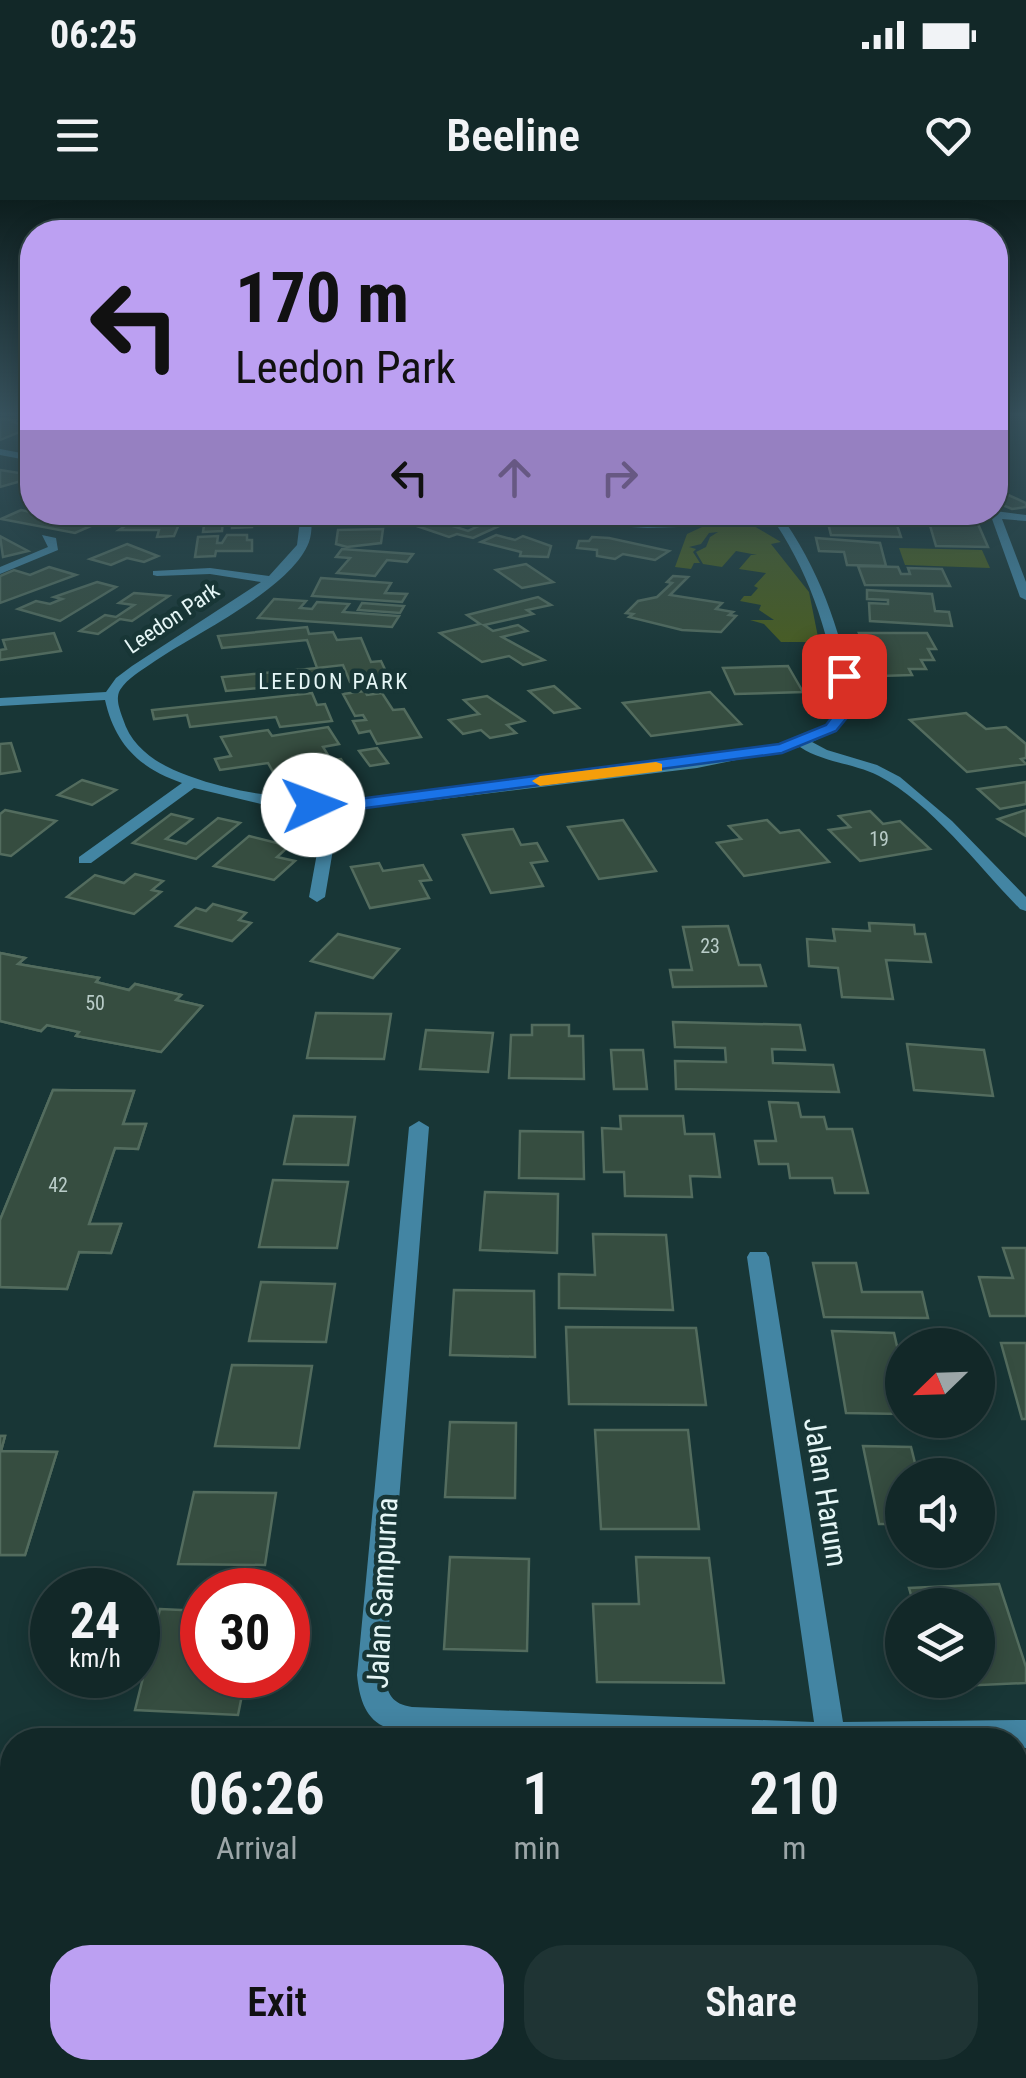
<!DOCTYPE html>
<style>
:root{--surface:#122828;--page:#1f3434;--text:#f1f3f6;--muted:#9ca6a8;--line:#314445;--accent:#bca0f2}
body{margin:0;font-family:"Roboto Condensed",sans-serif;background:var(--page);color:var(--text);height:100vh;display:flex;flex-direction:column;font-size:38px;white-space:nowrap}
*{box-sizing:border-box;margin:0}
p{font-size:32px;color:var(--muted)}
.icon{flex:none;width:55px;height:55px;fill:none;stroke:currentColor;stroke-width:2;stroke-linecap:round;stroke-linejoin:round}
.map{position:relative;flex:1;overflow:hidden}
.sheet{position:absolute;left:0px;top:1528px;width:1028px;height:352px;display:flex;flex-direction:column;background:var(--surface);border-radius:40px 40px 0 0;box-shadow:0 5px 25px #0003,0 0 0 2px var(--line)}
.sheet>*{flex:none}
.banner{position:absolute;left:20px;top:20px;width:988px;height:305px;border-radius:40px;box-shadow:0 5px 25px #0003,0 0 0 2px var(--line);background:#bca0f2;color:#111;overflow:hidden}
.needle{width:65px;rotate:247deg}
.tools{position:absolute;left:885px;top:1128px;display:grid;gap:20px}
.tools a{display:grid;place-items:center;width:110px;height:110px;border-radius:50%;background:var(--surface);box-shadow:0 5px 25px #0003,0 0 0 2px var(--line);font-size:50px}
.speed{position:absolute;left:30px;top:1368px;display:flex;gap:20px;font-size:50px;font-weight:700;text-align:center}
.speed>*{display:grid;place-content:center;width:130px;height:130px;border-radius:50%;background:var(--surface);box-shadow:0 5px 25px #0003,0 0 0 2px var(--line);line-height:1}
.speed small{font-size:25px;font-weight:400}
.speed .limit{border:15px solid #d22;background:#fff;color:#111}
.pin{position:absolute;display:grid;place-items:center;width:85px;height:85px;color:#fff;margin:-42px;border-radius:20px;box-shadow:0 5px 15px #0006}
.me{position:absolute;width:110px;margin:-55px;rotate:88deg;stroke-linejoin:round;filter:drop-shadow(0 0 8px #0008)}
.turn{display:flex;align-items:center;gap:35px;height:210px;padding:0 50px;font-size:45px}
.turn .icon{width:130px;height:130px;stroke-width:2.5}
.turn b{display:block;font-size:70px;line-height:85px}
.lanes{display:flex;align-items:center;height:95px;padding:0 50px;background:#0003;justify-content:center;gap:50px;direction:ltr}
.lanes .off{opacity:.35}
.eta{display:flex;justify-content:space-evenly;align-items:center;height:170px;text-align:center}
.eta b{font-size:60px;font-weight:600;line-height:70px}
.button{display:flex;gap:20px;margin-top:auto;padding:20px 50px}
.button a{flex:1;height:115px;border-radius:40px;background:var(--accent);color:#111;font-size:40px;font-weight:600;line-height:115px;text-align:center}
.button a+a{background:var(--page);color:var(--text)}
.status{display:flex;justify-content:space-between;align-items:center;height:70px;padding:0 50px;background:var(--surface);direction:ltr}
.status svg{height:28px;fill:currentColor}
header{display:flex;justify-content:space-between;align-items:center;height:130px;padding:0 50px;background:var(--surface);font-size:45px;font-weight:600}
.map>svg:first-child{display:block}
</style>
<div class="status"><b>06:25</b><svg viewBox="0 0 49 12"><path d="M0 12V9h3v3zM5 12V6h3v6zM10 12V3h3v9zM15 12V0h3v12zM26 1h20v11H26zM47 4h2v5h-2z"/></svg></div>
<header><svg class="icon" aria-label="menu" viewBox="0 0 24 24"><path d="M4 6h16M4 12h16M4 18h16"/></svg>Beeline<svg class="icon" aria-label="heart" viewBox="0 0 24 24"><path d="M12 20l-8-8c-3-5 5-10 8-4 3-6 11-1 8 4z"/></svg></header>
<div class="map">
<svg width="1026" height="1878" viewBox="0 0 1026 1878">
<rect width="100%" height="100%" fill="#183636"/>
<g fill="#4a5e1e">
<path d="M 754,326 L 781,342 L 771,344 L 809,392 L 819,442 L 781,442 L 764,424 L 750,420 L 774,420 L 759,410 L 761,405 L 740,401 L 744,396 L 751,396 L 758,388 L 754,386 L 766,373 L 739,369 L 751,355 L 757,355 L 736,351 L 722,367 L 703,364 L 696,352 L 706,347 L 710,337 L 718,332 L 709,333 L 701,344 L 689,347 L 696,349 L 693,352 L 700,363 L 694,363 L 691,369 L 675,367 L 687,334 L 702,327 Z"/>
<path d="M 899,348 L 982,350 L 990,368 L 905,365 Z"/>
</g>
<g fill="#364d40" stroke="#536c5e" stroke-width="2.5">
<path d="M 0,219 L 16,220 L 13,222 L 32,227 L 0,240 Z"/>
<path d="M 0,270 L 32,275 L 32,278 L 0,287 Z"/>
<path d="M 995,289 L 1026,303 L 1026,307 L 1012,309 L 995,302 Z"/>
<path d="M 21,310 L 51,316 L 58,312 L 85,315 L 72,322 L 93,325 L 75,333 L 1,319 Z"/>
<path d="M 206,312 L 258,312 L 257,322 L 252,322 L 252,327 L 232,328 L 232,323 L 223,321 L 222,331 L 203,332 Z"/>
<path d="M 343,312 L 389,312 L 388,316 L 341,321 Z"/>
<path d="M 586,312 L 658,312 L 659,315 L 629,320 L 627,316 L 587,316 Z"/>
<path d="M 161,317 L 182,317 L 174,336 L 157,337 L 159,330 L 119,330 L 131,322 L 158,325 Z"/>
<path d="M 425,317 L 468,331 L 493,319 L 508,322 L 473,338 L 457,334 L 449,337 L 414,325 Z"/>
<path d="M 855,320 L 896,322 L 901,337 L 831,335 L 828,323 L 855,324 Z"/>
<path d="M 929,322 L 978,324 L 988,347 L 936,346 Z"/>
<path d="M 383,329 L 381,343 L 347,347 L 336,344 L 338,330 Z"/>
<path d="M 227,335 L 247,335 L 247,340 L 252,340 L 252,351 L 216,351 L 215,356 L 195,357 L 198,337 L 218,336 L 217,343 L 222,343 Z"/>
<path d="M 496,335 L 515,340 L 523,336 L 551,346 L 548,357 L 520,356 L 521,352 L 481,342 Z"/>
<path d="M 0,336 L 28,351 L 3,357 Z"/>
<path d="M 592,337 L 609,338 L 669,351 L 655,360 L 623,354 L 615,359 L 597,356 L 597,350 L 577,348 L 579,341 L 589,341 Z"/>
<path d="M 816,338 L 880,343 L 886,366 L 847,365 L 844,352 L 819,351 Z"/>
<path d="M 127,344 L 158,356 L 144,362 L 127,358 L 111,365 L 90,359 Z"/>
<path d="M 342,349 L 413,354 L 407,362 L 387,360 L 375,376 L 337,373 L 350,358 L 336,357 Z"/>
<path d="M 526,364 L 553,382 L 522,388 L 496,370 Z"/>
<path d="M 858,366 L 898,367 L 901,374 L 910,374 L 908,368 L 942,369 L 950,386 L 865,385 Z"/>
<path d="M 49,367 L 76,375 L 0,403 L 0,376 L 14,370 L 30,375 Z"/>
<path d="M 673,376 L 688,377 L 670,395 L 722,403 L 716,409 L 733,412 L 729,415 L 736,416 L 721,432 L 682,430 L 629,417 L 633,414 L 626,413 L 638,401 L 657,397 L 672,383 L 667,382 Z"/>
<path d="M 321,378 L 391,383 L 385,393 L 407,394 L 402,402 L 312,396 Z"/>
<path d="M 97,382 L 116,387 L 60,421 L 18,409 L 36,401 L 50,404 L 62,399 L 54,397 Z"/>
<path d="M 867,390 L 932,394 L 935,411 L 949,412 L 952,426 L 870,421 L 869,403 L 888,404 L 888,400 L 867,399 Z"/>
<path d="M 134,393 L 169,396 L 132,421 L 120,419 L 98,434 L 80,431 L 105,415 L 116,417 L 134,405 L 119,403 Z"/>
<path d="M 538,397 L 551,405 L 527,410 L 533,414 L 484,425 L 493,431 L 518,425 L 527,431 L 502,437 L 544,460 L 523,465 L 509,456 L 482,462 L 440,433 L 480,424 L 467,415 Z"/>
<path d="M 274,399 L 306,401 L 300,408 L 312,409 L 317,402 L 349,404 L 343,412 L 399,416 L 392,427 L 258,418 Z"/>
<path d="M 362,403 L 404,406 L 400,413 L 358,410 Z"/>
<path d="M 307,427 L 309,434 L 333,432 L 337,440 L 361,438 L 371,462 L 381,461 L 389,478 L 350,482 L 343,465 L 317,468 L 307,440 L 222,448 L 218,436 Z"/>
<path d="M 54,433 L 61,451 L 0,460 L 0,450 L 6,449 L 3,440 Z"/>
<path d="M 859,433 L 927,433 L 936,449 L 928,449 L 934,460 L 921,460 L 926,469 L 909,469 L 912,475 L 879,476 Z"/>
<path d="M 788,466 L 803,492 L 735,494 L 723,468 Z"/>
<path d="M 317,468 L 323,482 L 226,491 L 222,477 Z"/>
<path d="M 554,486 L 579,508 L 554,513 L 529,491 Z"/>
<path d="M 365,491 L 367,495 L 382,493 L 393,510 L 404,509 L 421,537 L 377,544 L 370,531 L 359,533 L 353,521 L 366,520 L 363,515 L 355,516 L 343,494 Z"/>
<path d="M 710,492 L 741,524 L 651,536 L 623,503 Z"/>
<path d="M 312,493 L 317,505 L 325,504 L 332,521 L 280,527 L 276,517 L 190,527 L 187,515 L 154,519 L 152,510 Z"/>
<path d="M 487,496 L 524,521 L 507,525 L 516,533 L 490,538 L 481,530 L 463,534 L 449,520 L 479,514 L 464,500 Z"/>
<path d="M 966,513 L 986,529 L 1006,527 L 1026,544 L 1026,558 L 1021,559 L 1026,564 L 967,572 L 910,520 Z"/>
<path d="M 328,527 L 339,544 L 323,547 L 331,560 L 341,559 L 347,569 L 304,576 L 299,568 L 273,572 L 268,563 L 220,570 L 215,559 L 231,556 L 221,537 L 268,530 L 272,536 Z"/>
<path d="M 11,543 L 20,571 L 0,574 L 0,544 Z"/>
<path d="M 377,548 L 388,563 L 370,566 L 359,551 Z"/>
<path d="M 82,580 L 116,590 L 92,605 L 58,595 Z"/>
<path d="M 1026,582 L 1026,604 L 1000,609 L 978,589 Z"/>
<path d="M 5,610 L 56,621 L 11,656 L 0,654 L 0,614 Z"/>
<path d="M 1026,610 L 1026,636 L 998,619 Z"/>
<path d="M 870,611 L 883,624 L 900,621 L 930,649 L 860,661 L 829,630 L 850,627 L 839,616 Z"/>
<path d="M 171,614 L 192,619 L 166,639 L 186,644 L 218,618 L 240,623 L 196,659 L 133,643 Z"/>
<path d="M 623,620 L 656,671 L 599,679 L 568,627 Z"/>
<path d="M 767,620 L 780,633 L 799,630 L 829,662 L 744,676 L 717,643 L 741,639 L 729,626 Z"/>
<path d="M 513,629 L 521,645 L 537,643 L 547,661 L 531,663 L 543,686 L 491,693 L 463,635 Z"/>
<path d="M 249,636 L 289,646 L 277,657 L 295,661 L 274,680 L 214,666 Z"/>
<path d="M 379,663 L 383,671 L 423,665 L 431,680 L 420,681 L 429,698 L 370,708 L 351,667 Z"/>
<path d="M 135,674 L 163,681 L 152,690 L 161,692 L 134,714 L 67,697 L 95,675 L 124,683 Z"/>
<path d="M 213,704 L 246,713 L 239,720 L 251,723 L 232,741 L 176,726 L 196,708 L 206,711 Z"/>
<path d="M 869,723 L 914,725 L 915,734 L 925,734 L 931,762 L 886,760 L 893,799 L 842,797 L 838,768 L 809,766 L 807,739 L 835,741 L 833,729 L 870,731 Z"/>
<path d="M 728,726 L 739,765 L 760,765 L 766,786 L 673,787 L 670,770 L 692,770 L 683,727 Z"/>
<path d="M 338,734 L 399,749 L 373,778 L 311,761 Z"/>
<path d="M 0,753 L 25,758 L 18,764 L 99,778 L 96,782 L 129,790 L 135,784 L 181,795 L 176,800 L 202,806 L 161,852 L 76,836 L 79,832 L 47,825 L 41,831 L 0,821 Z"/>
<path d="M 0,753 L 25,758 L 18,764 L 99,778 L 96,782 L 129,790 L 135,784 L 181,795 L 176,800 L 202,806 L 161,852 L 76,836 L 79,832 L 47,825 L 41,831 L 0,821 Z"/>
<path d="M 316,813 L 391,814 L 384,859 L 307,858 Z"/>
<path d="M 673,822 L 800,825 L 805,850 L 772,849 L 773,863 L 833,865 L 839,892 L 676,889 L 675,861 L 726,862 L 725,848 L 675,847 Z"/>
<path d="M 532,825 L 569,825 L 569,836 L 583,836 L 584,879 L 509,878 L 511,835 L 532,835 Z"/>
<path d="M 426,830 L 493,833 L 488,872 L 420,869 Z"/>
<path d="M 907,844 L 984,850 L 993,896 L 914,890 Z"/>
<path d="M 611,850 L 643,850 L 647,889 L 614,889 Z"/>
<path d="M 53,890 L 134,891 L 123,924 L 146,924 L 138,949 L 115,948 L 89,1024 L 121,1024 L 111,1053 L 79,1052 L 67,1089 L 0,1087 L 0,1020 Z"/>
<path d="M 53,890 L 134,891 L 123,924 L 146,924 L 138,949 L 115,948 L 89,1024 L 121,1024 L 111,1053 L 79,1052 L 67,1089 L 0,1087 L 0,1020 Z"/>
<path d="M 769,902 L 798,903 L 801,917 L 824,917 L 827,929 L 852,929 L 868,993 L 835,993 L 832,978 L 790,978 L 788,964 L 759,964 L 755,941 L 776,941 Z"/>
<path d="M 294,916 L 355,917 L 348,965 L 284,964 Z"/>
<path d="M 620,916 L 683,916 L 685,934 L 714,934 L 720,977 L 690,976 L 692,997 L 625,996 L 624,972 L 604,972 L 602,928 L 621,929 Z"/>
<path d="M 520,931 L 583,932 L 584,979 L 519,978 Z"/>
<path d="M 273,980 L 348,982 L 337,1048 L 259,1047 Z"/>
<path d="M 485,992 L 558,994 L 557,1053 L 480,1050 Z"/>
<path d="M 593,1034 L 666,1035 L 673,1110 L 559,1108 L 559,1074 L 595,1075 Z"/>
<path d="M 1003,1048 L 1026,1048 L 1026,1116 L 990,1116 L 979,1077 L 1013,1078 Z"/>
<path d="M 813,1063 L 856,1063 L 862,1092 L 922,1092 L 928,1118 L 824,1117 Z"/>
<path d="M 261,1082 L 335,1084 L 326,1142 L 249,1141 Z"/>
<path d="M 454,1090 L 534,1091 L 535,1157 L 450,1155 Z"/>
<path d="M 566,1127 L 696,1128 L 706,1205 L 569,1204 Z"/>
<path d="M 832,1131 L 894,1133 L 902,1168 L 902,1214 L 846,1213 Z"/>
<path d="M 1001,1143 L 1026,1143 L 1026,1219 L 1022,1219 Z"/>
<path d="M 232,1165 L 312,1166 L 299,1248 L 215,1246 Z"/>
<path d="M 450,1222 L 516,1223 L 515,1298 L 445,1297 Z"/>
<path d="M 595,1230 L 688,1230 L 699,1329 L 601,1329 Z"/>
<path d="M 0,1236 L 5,1236 L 1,1251 L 57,1252 L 25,1355 L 0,1355 Z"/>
<path d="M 0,1236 L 5,1236 L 1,1251 L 57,1252 L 25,1355 L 0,1355 Z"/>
<path d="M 863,1246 L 911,1247 L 918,1275 L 902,1275 L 902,1324 L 879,1324 Z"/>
<path d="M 194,1292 L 276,1293 L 265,1365 L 178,1364 Z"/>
<path d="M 450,1357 L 529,1359 L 527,1451 L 444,1449 Z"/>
<path d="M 636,1357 L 709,1358 L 724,1483 L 597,1482 L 593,1404 L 639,1404 Z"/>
<path d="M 999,1384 L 1026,1467 L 1026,1483 L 937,1487 L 935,1480 L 978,1480 L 978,1405 L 914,1405 L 909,1388 Z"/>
<path d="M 160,1409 L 202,1411 L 202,1475 L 246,1475 L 238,1515 L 135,1510 Z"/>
<path d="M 12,1572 L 12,1693 L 0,1698 L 0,1577 Z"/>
<path d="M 195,1868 L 351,1868 L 350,1878 L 193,1878 Z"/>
<path d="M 389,1868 L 585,1868 L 584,1878 L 388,1878 Z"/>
<path d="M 840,1868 L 920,1868 L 922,1878 L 722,1878 L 722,1876 L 841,1878 Z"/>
</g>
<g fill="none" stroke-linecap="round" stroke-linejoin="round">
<g fill="#4385a3" fill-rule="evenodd">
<path d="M 0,249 L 32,255 L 32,261 L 0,255 Z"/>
<path d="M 995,311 L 1026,315 L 1026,321 L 1002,319 L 1026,382 L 1026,400 L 1020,397 L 992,319 L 940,312 Z"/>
<path d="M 301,312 L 311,312 C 312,323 312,333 309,342 C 291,389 196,433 155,461 C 144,469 127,478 120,490 C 115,499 120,510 123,519 C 132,549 160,566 189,576 C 309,620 432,589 555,575 C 618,567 781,561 827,524 C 833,519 837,512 841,506 C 830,440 813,380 776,324 L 647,328 L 583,324 L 514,312 L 679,322 L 850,312 L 786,323 C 824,379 843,440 855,506 L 837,530 L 812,542 L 827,550 L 877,565 L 900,577 L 952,621 L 1026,697 L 1026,711 L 1020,709 C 979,667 932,604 879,576 C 854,563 824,563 800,547 L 697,568 L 410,603 L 340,608 L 325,697 L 317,702 L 309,697 L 325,609 L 265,605 L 194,588 L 91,663 L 79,663 L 79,657 L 182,583 C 139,568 115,544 105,500 L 0,506 L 0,498 L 106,492 L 116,478 L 132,466 L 261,382 L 210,374 L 157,376 L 153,375 L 153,371 L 210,368 L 269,376 L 297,345 Z"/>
<path d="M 42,335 L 56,338 L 58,350 L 0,374 L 0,367 L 48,347 Z"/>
<path d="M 419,921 L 429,927 L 385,1475 C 387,1494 392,1504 412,1507 L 814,1522 L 747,1057 L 750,1052 L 766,1052 L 769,1057 L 843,1522 L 1026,1520 L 1026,1548 L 1015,1548 L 1015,1540 C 850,1540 684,1544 519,1538 C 480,1537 419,1543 383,1526 C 364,1517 359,1495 357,1475 L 409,927 Z"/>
</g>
</g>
<linearGradient id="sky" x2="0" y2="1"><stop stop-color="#0d1e1e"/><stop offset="0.45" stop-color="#37525d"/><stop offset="1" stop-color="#37525d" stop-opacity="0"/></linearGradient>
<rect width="1026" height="477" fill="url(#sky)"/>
<path fill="#1a73e8" stroke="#114b97" stroke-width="2.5" d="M 844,472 L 851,476 L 854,509 L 836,531 L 782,553 L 366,608 L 313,610 L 305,605 L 313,600 L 366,598 L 779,544 L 826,525 L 841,505 L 836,476 Z"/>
<path fill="#f59e0b" d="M 656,562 L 662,564 L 662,571 L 540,586 L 532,581 L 540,576 Z"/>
<g text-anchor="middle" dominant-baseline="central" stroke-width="9" stroke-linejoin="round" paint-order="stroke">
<g font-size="20" fill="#b9ccc8">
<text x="879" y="639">19</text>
<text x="710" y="746">23</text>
<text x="95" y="803">50</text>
<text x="58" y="985">42</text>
</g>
<g font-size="22" fill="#e5f6f6" stroke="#183636">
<text transform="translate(172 418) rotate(-34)">Leedon Park</text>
</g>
<g font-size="22" letter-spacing="2.5" fill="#e5f6f6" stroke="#183636">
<text x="334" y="481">LEEDON PARK</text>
</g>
<g font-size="30" fill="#e5f6f6" stroke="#183636">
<text transform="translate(826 1292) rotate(81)">Jalan Harum</text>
<text transform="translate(382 1393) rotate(-87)">Jalan Sampurna</text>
</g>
</g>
</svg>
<div class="tools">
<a><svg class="needle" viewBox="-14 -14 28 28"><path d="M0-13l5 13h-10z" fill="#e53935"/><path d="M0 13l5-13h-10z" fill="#9ca6a8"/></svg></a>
<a><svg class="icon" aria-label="sound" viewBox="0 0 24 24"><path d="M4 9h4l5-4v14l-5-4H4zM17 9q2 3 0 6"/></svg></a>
<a><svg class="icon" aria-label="layers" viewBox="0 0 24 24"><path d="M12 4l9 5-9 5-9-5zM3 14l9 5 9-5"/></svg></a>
</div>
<div class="speed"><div>24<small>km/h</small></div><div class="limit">30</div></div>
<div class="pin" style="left:844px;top:476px;background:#d93025"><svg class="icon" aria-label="arrive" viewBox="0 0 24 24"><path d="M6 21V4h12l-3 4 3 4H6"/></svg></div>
<svg class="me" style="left:313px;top:605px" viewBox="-20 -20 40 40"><circle r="19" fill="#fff"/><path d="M0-13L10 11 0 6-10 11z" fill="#1a73e8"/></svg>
<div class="banner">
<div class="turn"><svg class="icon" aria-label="left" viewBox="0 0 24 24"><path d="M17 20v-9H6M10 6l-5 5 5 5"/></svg><div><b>170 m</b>Leedon Park</div></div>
<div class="lanes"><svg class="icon" aria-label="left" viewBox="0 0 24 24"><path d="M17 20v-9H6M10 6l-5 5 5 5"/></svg><svg class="icon off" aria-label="ahead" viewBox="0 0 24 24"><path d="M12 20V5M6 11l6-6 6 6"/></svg><svg class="icon off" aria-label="right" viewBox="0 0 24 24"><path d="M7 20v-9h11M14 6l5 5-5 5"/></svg></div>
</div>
<section class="sheet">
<div class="eta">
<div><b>06:26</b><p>Arrival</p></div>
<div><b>1</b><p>min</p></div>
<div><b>210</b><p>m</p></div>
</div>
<div class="button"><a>Exit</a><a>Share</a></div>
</section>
</div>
